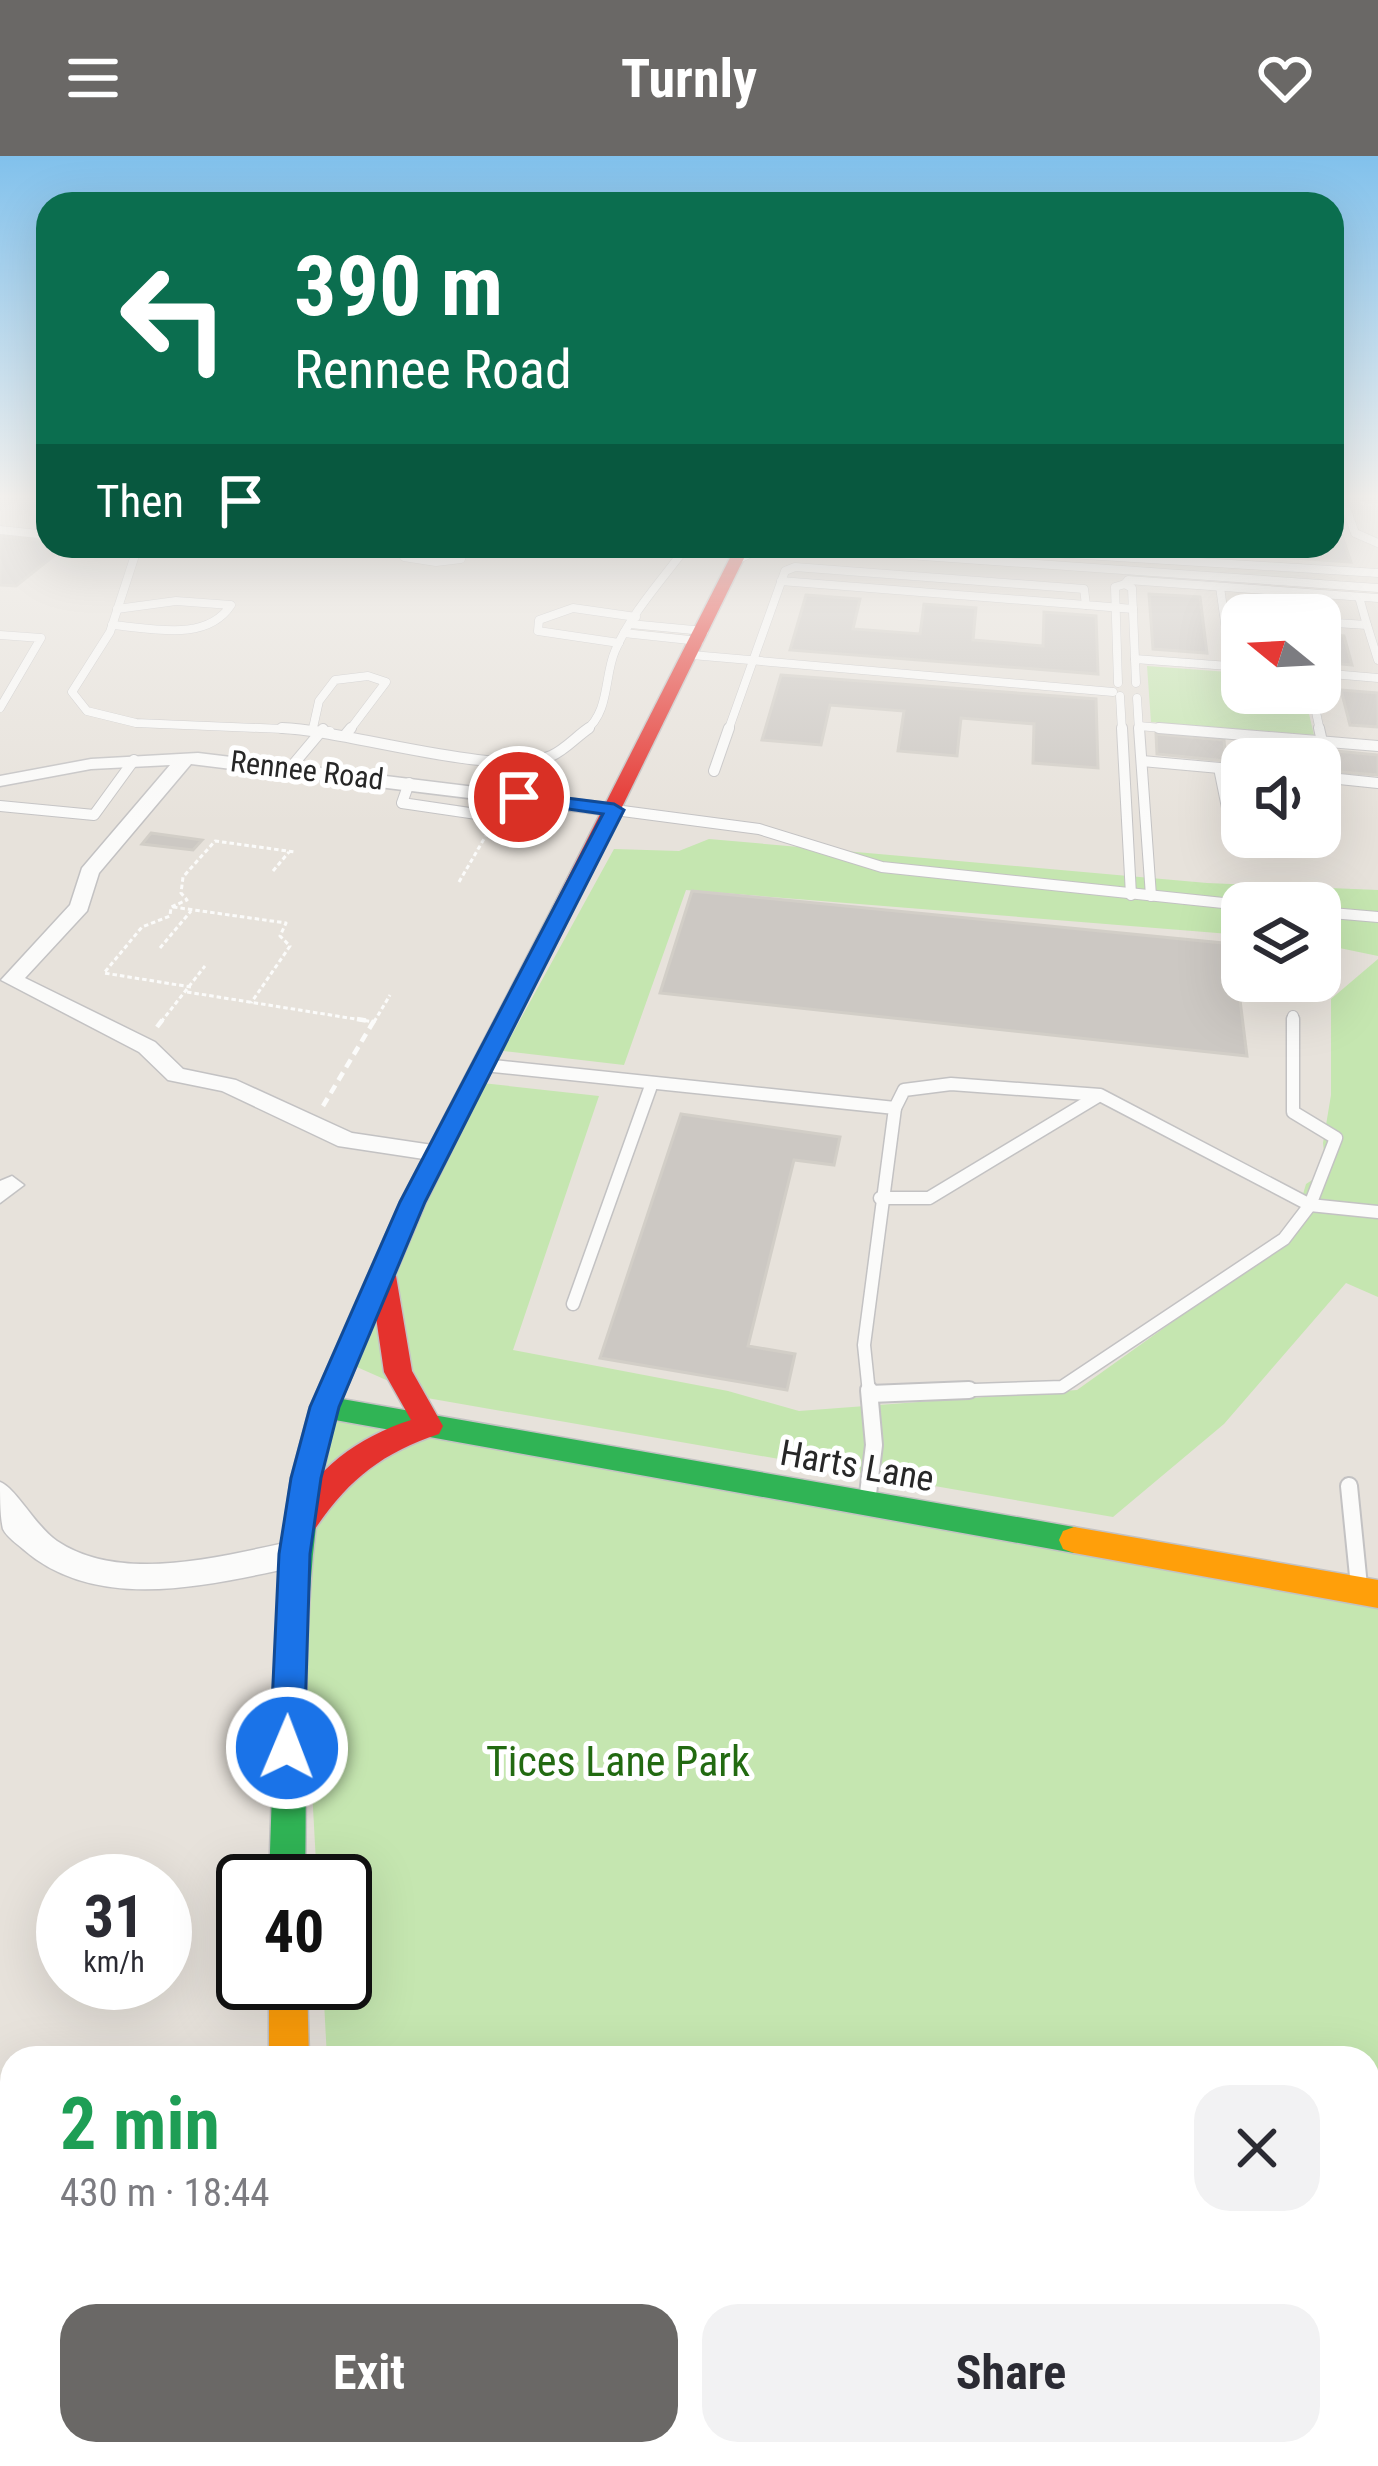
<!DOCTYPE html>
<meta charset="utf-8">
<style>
:root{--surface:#fff;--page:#f2f2f3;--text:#2b2b33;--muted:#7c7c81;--accent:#6a6866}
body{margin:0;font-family:"Roboto Condensed",sans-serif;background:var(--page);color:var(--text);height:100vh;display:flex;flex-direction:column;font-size:45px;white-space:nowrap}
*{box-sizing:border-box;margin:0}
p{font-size:39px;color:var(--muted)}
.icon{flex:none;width:66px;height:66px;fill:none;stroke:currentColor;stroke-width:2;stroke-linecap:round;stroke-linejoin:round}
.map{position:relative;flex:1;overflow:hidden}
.drawer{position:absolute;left:0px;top:1890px;width:1380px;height:420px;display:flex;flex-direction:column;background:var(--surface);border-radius:36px 36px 0 0;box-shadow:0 12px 48px #0002}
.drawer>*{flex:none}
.top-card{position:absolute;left:36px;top:36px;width:1308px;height:366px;border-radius:36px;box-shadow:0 12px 48px #0002;background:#0b6e4f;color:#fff;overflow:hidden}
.needle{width:78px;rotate:288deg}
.buttons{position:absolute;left:1221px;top:438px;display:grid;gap:24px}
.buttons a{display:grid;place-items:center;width:120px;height:120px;border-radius:24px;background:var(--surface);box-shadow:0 12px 48px #0002;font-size:60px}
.speed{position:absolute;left:36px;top:1698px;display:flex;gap:24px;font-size:60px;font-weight:700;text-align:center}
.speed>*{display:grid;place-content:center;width:156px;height:156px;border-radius:50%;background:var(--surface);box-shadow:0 12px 48px #0002;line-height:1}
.speed small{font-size:30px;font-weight:400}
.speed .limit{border:6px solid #111;border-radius:18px;background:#fff;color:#111}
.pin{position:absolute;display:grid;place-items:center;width:102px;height:102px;color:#fff;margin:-51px;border:6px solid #fff;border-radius:50%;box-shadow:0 3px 12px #0007}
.me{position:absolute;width:132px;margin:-66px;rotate:1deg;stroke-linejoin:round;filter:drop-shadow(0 0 9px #0008)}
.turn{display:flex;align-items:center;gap:42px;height:252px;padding:0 60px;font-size:54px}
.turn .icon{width:156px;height:156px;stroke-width:2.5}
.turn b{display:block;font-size:84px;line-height:102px}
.then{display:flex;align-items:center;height:114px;padding:0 60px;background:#0003;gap:24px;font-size:45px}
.round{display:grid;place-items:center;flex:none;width:126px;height:126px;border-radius:36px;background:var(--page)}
.head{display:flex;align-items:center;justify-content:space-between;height:204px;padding:0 60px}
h1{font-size:72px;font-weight:700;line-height:90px;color:#1e9e55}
.action{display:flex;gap:24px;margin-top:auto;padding:24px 60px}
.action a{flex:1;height:138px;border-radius:36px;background:var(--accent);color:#fff;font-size:48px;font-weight:700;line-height:138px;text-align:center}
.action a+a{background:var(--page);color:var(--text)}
header{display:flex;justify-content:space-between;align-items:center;height:156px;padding:0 60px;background:var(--accent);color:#fff;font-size:54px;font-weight:700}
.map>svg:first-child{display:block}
</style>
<header><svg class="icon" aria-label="menu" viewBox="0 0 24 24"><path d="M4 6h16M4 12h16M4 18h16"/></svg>Turnly<svg class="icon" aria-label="heart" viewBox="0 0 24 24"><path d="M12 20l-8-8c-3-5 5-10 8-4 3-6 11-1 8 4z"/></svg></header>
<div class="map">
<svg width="1378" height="2310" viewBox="0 0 1378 2310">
<rect width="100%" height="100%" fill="#e7e2db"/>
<g fill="#c5e6b0">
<path d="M 1147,510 L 1242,517 L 1242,537 L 1304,537 L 1314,579 L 1151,566 Z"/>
<path d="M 709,683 L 1207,727 L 1378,734 L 1378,800 L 1320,788 L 1320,747 L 1242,747 L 1242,779 L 686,734 L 624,909 L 503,895 L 614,693 L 679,695 Z"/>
<path d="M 1378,803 L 1378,1141 L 1346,1127 L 1224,1268 L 1113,1361 L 427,1242 L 350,1208 L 482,927 L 599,940 L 513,1194 L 728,1235 L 799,1255 L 1077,1234 L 1290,1082 L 1306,1028 L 1326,1015 L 1323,987 L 1331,939 L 1331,843 Z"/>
<path d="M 324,1251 L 1378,1438 L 1378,2310 L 349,2310 L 349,2298 L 1368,2298 L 1368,1902 L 327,1902 L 323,1827 L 345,1827 L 345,1725 L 317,1725 L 301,1432 Z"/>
</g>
<g fill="#ccc8c3" stroke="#d2cec7" stroke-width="3">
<path d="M 1332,350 L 1351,406 L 1123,390 L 1332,390 Z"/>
<path d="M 0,380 L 48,385 L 48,390 L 66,390 L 16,430 L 0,429 Z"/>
<path d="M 1149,438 L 1200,441 L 1207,497 L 1153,493 Z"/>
<path d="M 806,439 L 860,443 L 853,473 L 920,478 L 924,448 L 976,452 L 973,484 L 1043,490 L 1044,456 L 1096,460 L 1098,518 L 790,494 Z"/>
<path d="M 1320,478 L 1344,480 L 1352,509 L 1320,506 Z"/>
<path d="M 781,519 L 1096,543 L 1098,612 L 1033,607 L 1034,568 L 961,562 L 957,600 L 898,595 L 904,555 L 830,549 L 821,589 L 762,584 Z"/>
<path d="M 1341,534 L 1378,537 L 1378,571 L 1350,569 Z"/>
<path d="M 1156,578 L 1224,584 L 1226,605 L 1157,598 Z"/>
<path d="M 1239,586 L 1308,592 L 1310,603 L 1241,606 Z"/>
<path d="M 1336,595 L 1378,599 L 1378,619 L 1340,616 Z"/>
<path d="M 151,677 L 202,684 L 193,694 L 142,688 Z"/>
<path d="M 692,735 L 1233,788 L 1247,900 L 660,837 Z"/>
<path d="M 681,958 L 840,981 L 834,1009 L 794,1004 L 748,1190 L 795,1198 L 787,1234 L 600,1202 Z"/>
</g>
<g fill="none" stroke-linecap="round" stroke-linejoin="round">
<g stroke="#c3c2c3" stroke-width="9">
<g id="lane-far3">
<path d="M 1343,344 L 1355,377 L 1378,387"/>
<path d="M 0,374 L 48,379"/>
<path d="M 138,390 L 110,476 L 72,536 L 87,555 L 136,567 L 330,575"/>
<path d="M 410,390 L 401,396 L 404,401 L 436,406 L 461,403 L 465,390"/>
<path d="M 941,390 L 1378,417"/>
<path d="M 739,403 L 764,391 L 796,391 L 1378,432"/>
<path d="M 781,425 L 1086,449"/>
<path d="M 1125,428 L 1128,424 L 1378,442"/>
<path d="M 1125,428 L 1132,432 L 1136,527"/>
<path d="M 1220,431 L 1231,510"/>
<path d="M 1224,458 L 1242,460"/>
<path d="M 1320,466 L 1367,469 L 1359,441"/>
<path d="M 630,468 L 704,475"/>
<path d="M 112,469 C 151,472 206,487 231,449 L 176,445 L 117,453"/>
<path d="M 1367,469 L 1378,504"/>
<path d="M 624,477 L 699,485"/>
<path d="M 0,479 L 41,482 L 0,552"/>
<path d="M 619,487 L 538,475 L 539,464 L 573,452 L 636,461"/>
<path d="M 692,499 L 1113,536"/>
<path d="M 1135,503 L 1242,511"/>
<path d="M 1320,517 L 1378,522"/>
<path d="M 1118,527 L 1115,431 L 1125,428"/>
<path d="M 1312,537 L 1320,575"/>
<path d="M 1120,540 L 1122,575"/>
<path d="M 1137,542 L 1139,575"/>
<path d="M 1139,570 L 1195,575"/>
<path d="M 313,572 L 319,545 L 335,524 L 368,520 L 386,526 L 349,575"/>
<path d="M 585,575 C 610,556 604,520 615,495 C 631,457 663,423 687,390"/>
<path d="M 728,575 L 785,415 L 795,411 L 1084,433 L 1086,449 L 1133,453"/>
</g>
</g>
<g stroke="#c3c2c3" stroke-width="12">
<g id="lane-far2">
<path d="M 282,572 C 346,574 501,623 551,600 C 565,594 577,580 589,572"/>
<path d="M 1122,572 L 1131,739"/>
<path d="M 1139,572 L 1151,740"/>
<path d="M 1159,572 L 1378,590"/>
<path d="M 1319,572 L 1330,622"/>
<path d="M 346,578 L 351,572"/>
<path d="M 1142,605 L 1242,614"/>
<path d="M 291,611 L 323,573"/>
<path d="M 1219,612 L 1235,691"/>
<path d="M 714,615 L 729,572"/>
<path d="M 1320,621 L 1378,627"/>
<path d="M 409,627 L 402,647 L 524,665 L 538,663 L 555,646"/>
<path d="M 0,650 L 94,659 L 134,604"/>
<path d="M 615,654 L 759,673 L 882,711 L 1242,749"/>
<path d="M 1320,756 L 1378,761"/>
<path d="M 1293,860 L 1293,866"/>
</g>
</g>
<g stroke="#c3c2c3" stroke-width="15">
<g id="lane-far1">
<path d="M 484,909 L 895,952 L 864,1189 L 869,1237"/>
<path d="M 895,952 L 904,934 L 951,928 L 1100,939 L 1310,1049 L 1378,1056"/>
<path d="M 880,1042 L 929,1042 L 1098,940"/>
<path d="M 573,1148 L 652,927"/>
<path d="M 887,1237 L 1062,1231 L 1284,1083 L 1310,1049 L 1336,982 L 1293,956 L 1293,863"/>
</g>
</g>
<g stroke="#c3c2c3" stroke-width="20">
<g id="lane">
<path d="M 870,1238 L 969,1234"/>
<path d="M 1349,1330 L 1359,1430"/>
<path d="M 867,1346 L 874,1289 L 869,1234"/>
</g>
</g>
<g stroke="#c3c2c3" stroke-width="3">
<g id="street">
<path d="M 198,597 L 615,648 L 624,654 L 615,660 L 191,608 L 99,717 L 87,755 L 25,822 L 155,886 L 183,913 L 236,924 L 352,977 L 446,991 L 449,997 L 446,1003 L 437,1005 L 338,990 L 222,935 L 168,924 L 139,896 L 1,824 L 70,749 L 82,712 L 170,609 L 91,613 L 0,630 L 0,620 L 91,603 Z"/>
<path d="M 12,1020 L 24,1029 L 0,1047 L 0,1025 Z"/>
<path d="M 0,1326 C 16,1332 36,1371 57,1385 C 123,1429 224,1399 295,1385 L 306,1389 L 310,1398 L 306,1407 L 295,1411 C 208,1429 97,1458 23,1393 C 16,1387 7,1381 3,1373 C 0,1361 0,1340 0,1326 Z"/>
<path d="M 12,2190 L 12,2234 L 0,2236 L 0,2192 Z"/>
</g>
</g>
<g stroke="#c3c2c3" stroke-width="3">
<path id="fast" d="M 365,1147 L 375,1150 L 379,1157 L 342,1243 L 1074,1371 L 1085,1375 L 1089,1384 L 1085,1393 L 1074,1397 L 335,1264 C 298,1414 308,1571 305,1725 L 269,1725 L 280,1398 L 291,1322 L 310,1251 L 351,1157 L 355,1150 Z"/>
</g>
<g stroke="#c3c2c3" stroke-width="3">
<g id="slow">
<path d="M 563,745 L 573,751 L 426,1046 L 379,1157 L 375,1164 L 355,1164 L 351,1157 L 400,1046 L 553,751 Z"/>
<path d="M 1074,1371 L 1378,1424 L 1378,1452 L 1074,1397 L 1063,1393 L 1059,1384 L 1063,1375 Z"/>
<path d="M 269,1827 L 307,1827 L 309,1902 L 269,1902 Z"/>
<path d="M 280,2298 L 326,2298 L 327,2310 L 281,2310 Z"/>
</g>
</g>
<g stroke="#c3c2c3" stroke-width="3">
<g id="jam">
<path d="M 736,390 L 750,390 L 573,751 L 570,755 L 556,755 L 553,751 Z"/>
<path d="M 383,1110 L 396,1120 L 412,1215 L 443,1270 L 439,1278 C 382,1297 349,1323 315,1373 L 304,1377 L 293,1373 L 289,1364 C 314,1313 358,1281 411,1264 L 384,1216 L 370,1120 Z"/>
</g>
</g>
<g stroke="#fbfbfa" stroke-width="3" stroke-dasharray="4.5 3" stroke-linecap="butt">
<path d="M 1360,347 L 1378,349"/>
<path d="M 273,715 L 289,696"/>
<path d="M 459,726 L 488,676"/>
<path d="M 173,751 L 286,767 L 280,780 L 290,790 L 251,847"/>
<path d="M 160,792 L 191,755"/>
<path d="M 191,831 L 104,817 L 142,771 L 170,760 L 171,751 L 187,744 L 181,737 L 183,721 L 215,685 L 295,696"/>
<path d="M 187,836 L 374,866"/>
<path d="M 161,866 L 205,810"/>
<path d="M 374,866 L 390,839"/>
</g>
<g stroke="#fbfbfa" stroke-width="4.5" stroke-dasharray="9 6" stroke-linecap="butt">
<path d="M 357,863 L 374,866"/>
<path d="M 157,871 L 163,863"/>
<path d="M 323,950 L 375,863"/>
</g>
<use href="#lane-far3" stroke="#fbfbfa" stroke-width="8"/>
<use href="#lane-far2" stroke="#fbfbfa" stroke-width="10"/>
<use href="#lane-far1" stroke="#fbfbfa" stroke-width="12"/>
<use href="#lane" stroke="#fbfbfa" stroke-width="16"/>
<use href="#street" fill="#fbfbfa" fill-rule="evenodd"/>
<use href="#fast" fill="#30b455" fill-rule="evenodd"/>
<use href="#slow" fill="#ff9f0a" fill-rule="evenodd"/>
<use href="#jam" fill="#e5322d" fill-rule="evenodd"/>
</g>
<linearGradient id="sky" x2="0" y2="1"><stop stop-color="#81c1ec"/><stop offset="0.51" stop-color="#f4f2ef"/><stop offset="1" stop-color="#f4f2ef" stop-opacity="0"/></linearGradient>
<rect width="1378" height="668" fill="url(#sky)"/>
<path fill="#1a73e8" stroke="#114b97" stroke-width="3" d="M 519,636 L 614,648 L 624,654 L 425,1046 L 339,1251 L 321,1322 L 310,1398 L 304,1592 L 299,1603 L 287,1608 L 275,1603 L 270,1592 L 279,1398 L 291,1322 L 310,1251 L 400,1046 L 603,658 L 512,645 L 512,637 Z"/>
<g text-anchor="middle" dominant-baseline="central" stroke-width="10" stroke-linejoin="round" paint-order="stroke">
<g font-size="30" fill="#272727" stroke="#fff">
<text transform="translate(307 614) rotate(7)">Rennee Road</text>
</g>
<g font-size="36" fill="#272727" stroke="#fff">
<text transform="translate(857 1310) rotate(10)">Harts Lane</text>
</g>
<g font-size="42" fill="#226a11" stroke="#fff">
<text x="618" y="1605">Tices Lane Park</text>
</g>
</g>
</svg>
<div class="buttons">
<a><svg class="needle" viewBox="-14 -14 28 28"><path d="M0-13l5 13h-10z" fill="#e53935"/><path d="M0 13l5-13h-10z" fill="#7c7c81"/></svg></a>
<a><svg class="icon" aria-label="sound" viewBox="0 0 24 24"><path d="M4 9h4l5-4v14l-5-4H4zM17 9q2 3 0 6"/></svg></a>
<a><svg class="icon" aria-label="layers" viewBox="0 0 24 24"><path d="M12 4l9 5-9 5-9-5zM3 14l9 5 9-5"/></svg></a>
</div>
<div class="speed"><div>31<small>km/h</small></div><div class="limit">40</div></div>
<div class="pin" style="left:519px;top:641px;background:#d93025"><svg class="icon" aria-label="arrive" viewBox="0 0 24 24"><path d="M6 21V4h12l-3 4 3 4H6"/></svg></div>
<svg class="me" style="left:287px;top:1592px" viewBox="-20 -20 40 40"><circle r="17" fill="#1a73e8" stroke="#fff" stroke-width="3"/><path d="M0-11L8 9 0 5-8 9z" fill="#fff"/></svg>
<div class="top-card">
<div class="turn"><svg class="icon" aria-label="left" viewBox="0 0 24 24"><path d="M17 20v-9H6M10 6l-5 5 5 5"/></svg><div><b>390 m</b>Rennee Road</div></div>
<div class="then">Then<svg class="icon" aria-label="arrive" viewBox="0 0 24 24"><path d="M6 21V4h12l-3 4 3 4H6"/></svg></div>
</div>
<section class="drawer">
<div class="head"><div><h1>2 min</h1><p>430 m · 18:44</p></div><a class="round"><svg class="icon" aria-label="close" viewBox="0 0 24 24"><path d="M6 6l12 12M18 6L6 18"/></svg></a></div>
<div class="action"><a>Exit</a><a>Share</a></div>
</section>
</div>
